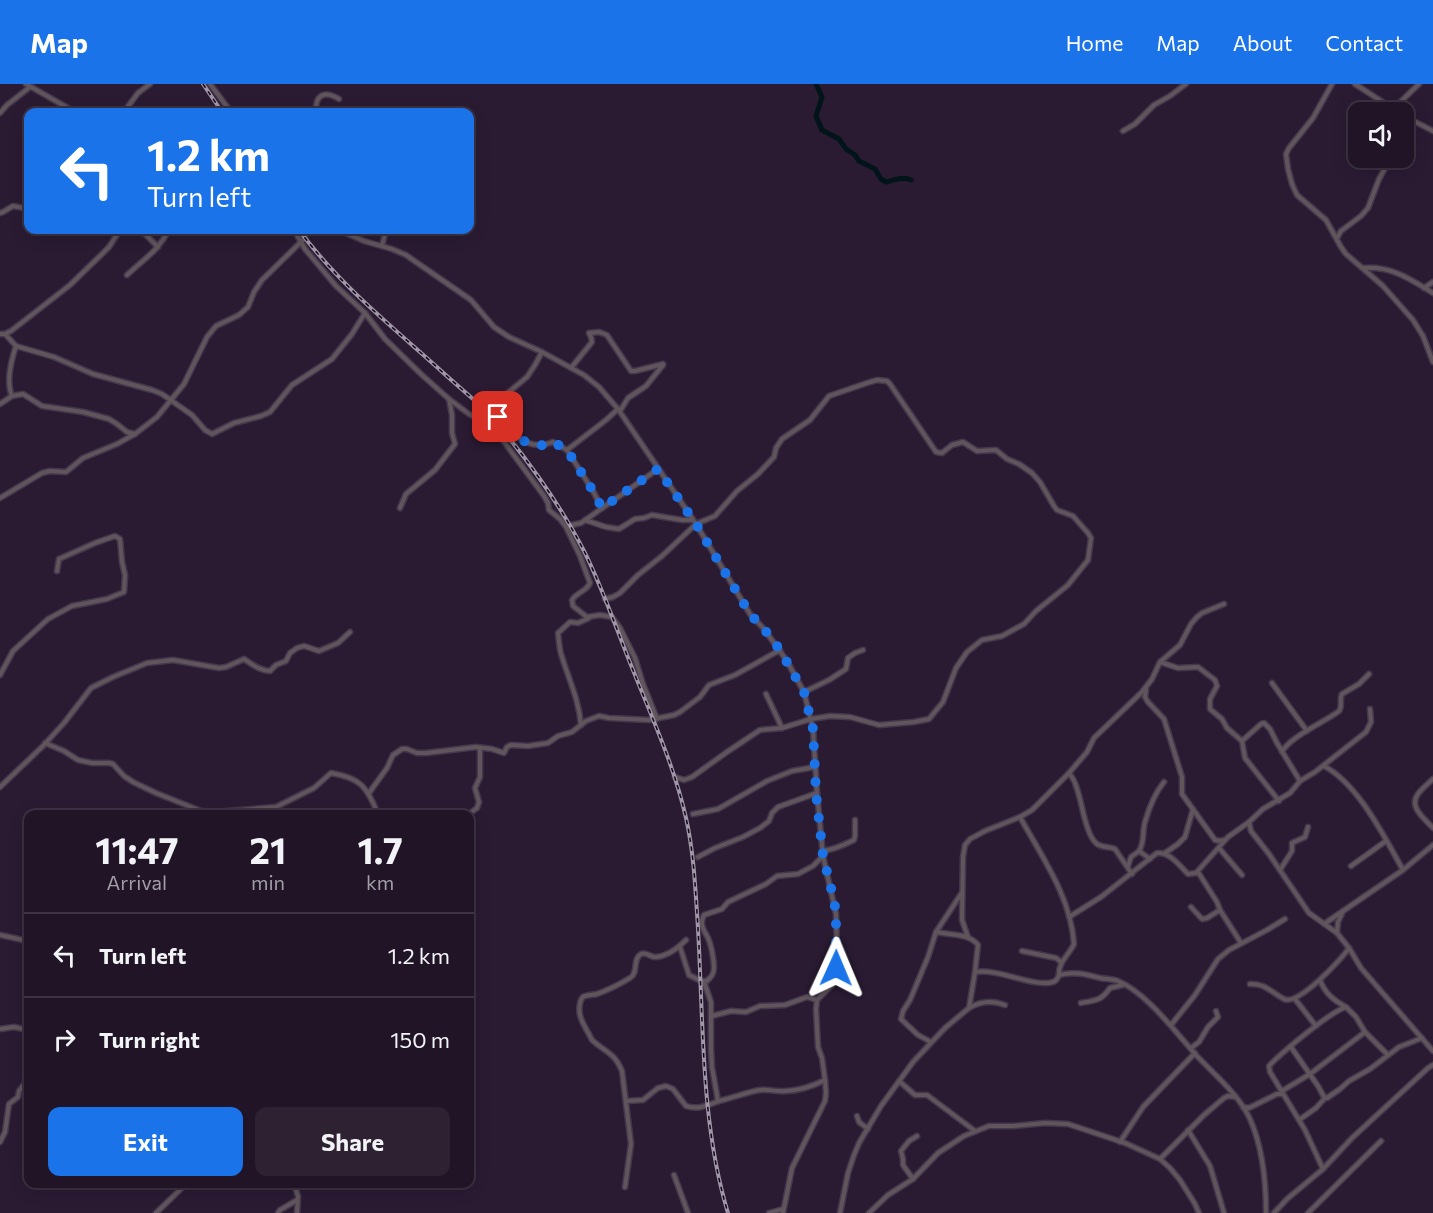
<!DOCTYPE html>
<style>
:root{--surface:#201426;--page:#2d2132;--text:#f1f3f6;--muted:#a29ea7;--line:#3d3343;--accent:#1a73e8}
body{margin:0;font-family:Commissioner,sans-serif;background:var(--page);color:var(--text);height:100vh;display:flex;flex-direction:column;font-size:22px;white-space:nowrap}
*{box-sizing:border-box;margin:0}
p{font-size:20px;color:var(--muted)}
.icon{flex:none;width:33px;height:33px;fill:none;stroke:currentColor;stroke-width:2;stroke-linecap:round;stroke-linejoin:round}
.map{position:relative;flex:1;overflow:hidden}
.sheet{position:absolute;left:24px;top:726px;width:450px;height:378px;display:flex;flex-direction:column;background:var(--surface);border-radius:12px;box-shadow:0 3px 15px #0003,0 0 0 2px var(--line)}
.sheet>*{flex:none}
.hud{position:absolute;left:24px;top:24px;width:450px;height:126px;border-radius:12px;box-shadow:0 3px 15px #0003,0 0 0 2px var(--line);background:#1a73e8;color:#fff;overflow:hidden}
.tools{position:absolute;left:1348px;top:18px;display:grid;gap:12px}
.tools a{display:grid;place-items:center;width:66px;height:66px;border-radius:12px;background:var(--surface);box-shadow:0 3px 15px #0003,0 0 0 2px var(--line);font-size:30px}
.pin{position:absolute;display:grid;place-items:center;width:51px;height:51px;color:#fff;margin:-26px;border-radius:12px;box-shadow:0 3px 9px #0006}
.me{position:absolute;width:66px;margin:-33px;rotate:1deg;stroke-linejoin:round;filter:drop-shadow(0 0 4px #0008)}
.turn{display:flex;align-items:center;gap:21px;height:126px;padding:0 24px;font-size:27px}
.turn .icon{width:78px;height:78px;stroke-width:2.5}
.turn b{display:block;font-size:42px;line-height:51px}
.eta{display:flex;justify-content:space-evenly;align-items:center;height:102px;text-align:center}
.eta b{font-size:36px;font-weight:700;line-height:42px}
.cta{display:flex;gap:12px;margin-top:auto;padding:12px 24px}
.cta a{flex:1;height:69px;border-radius:12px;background:var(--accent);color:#fff;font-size:24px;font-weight:700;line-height:69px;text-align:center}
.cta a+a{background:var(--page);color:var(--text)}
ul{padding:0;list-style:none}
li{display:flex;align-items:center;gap:18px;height:84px;padding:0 24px;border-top:2px solid var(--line)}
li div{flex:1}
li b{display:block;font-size:22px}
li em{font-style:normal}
header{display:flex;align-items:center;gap:36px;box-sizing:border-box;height:84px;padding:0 30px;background:var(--accent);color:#fff}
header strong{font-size:28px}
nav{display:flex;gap:33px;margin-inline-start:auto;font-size:21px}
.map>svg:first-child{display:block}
</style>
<header>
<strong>Map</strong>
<nav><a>Home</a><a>Map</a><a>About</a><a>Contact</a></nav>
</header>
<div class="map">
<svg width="1433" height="1129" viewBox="0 0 1433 1129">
<rect width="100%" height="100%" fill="#2a1b33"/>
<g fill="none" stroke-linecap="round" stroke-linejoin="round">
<path stroke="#00141a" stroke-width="5" d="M 816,0 L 822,13 L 816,32 L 822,46 L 839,55 L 846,65 L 855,71 L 859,77 L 875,85 L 881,95 L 886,98 C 894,96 904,92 911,96"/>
<g stroke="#45374e" stroke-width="7">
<g id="minor">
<path d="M 26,0 L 75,28"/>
<path d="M 210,0 L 231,28"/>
<path d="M 1332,0 L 1313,34 L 1289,64 L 1286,70 L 1288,85 L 1292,100 L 1297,111 L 1326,136 L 1341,163 L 1346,170 L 1383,202 L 1413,236 L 1423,252 L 1433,278"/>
<path d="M 1355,0 L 1398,28"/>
<path d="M 1392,26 L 1419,0"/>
<path d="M 124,28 L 138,9 L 150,0"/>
<path d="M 316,28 C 315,11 324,6 339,15"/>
<path d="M 0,29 L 7,21 L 30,3"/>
<path d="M 1404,32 L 1433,47"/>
<path d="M 1123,47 L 1135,40 L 1154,21 L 1170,12 L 1186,0"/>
<path d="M 1404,49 L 1411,36"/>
<path d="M 0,129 L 3,128 L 13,122 L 24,124 L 28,123"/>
<path d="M 141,146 L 158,163"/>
<path d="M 294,146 L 305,165 L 336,202 L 365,229 L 385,255 L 422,291 L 449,315 L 469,330 L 473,332 L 480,332 L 494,344 L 544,412 L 548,419 L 549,426 L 560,435 L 566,443 L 580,472 L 590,499 C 587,507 577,508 572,516 L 573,522 L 587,533 L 600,531 L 612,533 L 620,544 L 635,574 L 643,600 L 657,635"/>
<path d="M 339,146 L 364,157 L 392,165 L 406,171 L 471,216 L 494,243 L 509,253 L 542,268 L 584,291 L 599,303 L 618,325 L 696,440 L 750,530 L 764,545 L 787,577 L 804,608 L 813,645 L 817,709 L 823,772 L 836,830 L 837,871 L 835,893 L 832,901 L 817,916 L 816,925 L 818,963 L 822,974 L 825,996 L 826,1009 L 825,1017 L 792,1084 L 783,1129"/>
<path d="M 1337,154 L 1341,147 L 1361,132 L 1368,124 L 1379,95 L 1391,74"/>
<path d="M 382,162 L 386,146"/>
<path d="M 1364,184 C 1392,182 1410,195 1433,209"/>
<path d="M 127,191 C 145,174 157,168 169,146"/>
<path d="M 1424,204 L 1433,198"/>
<path d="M 0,250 L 5,250 L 11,247 L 70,201 L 102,170 L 109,163 L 120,146"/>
<path d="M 5,250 L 16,262 C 11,277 6,298 12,312"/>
<path d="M 16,262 L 54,273 L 93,290 L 152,306 L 162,310 L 192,331 L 205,346 L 212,350 L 234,339 L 261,332 L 270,328 L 292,301 L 332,275 L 352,250 L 365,229"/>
<path d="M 571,284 L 592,258 L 591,253 L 589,249 L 599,248 L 607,251 L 631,287 L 635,287 L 663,280"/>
<path d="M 0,320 L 12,312 L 23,310 L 42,322 L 83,328 L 109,335 L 117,340 L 127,348 L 135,350"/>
<path d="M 490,324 C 503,338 518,361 539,361 C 544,362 549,359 553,358 L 567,366 L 593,407 L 602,424"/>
<path d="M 620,327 L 628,314 L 646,302 L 663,281"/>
<path d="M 480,332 L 527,293 L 535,281 L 542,268"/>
<path d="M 567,366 L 606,336 L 618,325"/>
<path d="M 0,414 L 42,389 L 50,387 L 66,388 L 83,374 L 117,360 L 135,350 L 157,333 L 184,300 L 207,253 L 216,242 L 239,231 L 248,223 L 254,208 L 262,196 L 305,154"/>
<path d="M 400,424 L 406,410 L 435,386 L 455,360 L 452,349 L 452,331 L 449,315"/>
<path d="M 585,436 L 606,443 L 619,445 L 635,435 L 644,434 L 652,431 L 682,436 L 692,436"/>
<path d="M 572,441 L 581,439 L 658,385"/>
<path d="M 605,515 L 613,513 L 620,509 L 638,491 L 662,472 L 696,440 L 715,432 L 737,407 L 758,390 L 774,373 L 776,364 L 782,355 L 810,336 L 829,312 L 867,299 L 877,296 L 887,297 L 890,300 L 936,368 L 942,369 L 952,361 L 963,358 L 977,367 L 996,366 L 1007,375 L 1019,380 L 1032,389 L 1040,398 L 1054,422 L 1057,426 L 1073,432 L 1088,449 L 1091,454 L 1088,476 L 1068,501 L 1036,527 L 1024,540 L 1002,552 L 982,556 L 967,568 L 956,584 L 943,618 L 929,635 L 914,638 L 879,641 L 850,633 L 830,632 L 811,635 L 782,644 L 760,646 L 727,668 L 692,693 L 684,696 L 675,693"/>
<path d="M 1160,578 L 1178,584 L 1198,583 L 1215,596 L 1217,602 L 1210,615 L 1210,625 L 1222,635 L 1227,644 L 1242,657 L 1245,674 L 1279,717"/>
<path d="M 0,591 L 13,567 L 48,535 L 72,522 L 107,515 L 124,508 L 125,491 L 122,478 L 120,455 L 115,452 L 95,459 L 59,475 L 57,487"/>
<path d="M 1272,599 L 1307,647"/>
<path d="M 1146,605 L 1145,613 L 1148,618 L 1164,635 L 1182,693 L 1182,710 L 1215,756 L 1220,757 L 1224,756"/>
<path d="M 804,608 L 829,596 L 846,585 L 848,574 L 855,569 L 863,566"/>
<path d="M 766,610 L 782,644"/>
<path d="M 581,641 C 579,616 569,596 562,573 C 559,565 559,557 558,549 L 570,538 L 578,539 L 589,534"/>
<path d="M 1242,657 L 1261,640 L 1264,639 L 1270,645 L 1277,659 L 1300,697"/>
<path d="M 45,659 L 64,667 L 78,676 L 92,679 L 109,679 L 113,680 L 124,692 L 133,698 L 156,709 L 201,727 L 216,728 L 276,723 L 314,704 L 331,689 C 361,694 367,703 378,730"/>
<path d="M 1282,668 C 1289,653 1325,638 1339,627 C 1343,622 1339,615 1342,610 L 1359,600 L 1369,590"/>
<path d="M 1324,682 C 1358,700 1384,752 1403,786"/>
<path d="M 1069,689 C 1072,693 1075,697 1076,702 C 1082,716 1085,751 1097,760 C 1103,764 1109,762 1115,765 L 1132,790"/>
<path d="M 1433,695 C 1428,700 1422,704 1418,710 C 1408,723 1425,735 1433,744"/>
<path d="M 0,703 L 43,662 L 64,639 L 91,604 L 113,593 L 147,579 L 173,576 L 219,584 L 226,583 L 244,575 C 252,580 260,587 270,587 L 276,581 L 286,577 L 290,569 L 297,564 L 304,562 L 319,567 L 338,559 L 350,548"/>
<path d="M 369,709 L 387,684 L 393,671 L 402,665 L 407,665 L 417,669 L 426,669 L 476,663 L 492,665 L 504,669 L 507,663 L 511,661 L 528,662 L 548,659 L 558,652 L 572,648 L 586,637 L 599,632 L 609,634 L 649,636 L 674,631 L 680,628 L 700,613 L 709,601 L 735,591 L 780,566"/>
<path d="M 469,730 L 477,724 L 479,718 L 475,704 L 480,693 L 480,664"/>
<path d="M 693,730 L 718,725 L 767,697 L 792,687 L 815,683"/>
<path d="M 1020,733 C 1042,773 1071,813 1074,860 C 1069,871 1058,878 1059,891"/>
<path d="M 1249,738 L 1251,747 L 1269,770 L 1309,829 L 1337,849 L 1349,864 L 1361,884 L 1433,967"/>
<path d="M 1219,764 L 1242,791"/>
<path d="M 822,767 C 833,766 844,761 854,756 L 855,752 L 855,736"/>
<path d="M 1139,767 C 1145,758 1142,748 1145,738 C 1149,724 1155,709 1164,698"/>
<path d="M 1165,769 L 1178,760 L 1185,753 L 1193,725"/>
<path d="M 698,773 L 715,764 L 743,753 L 760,744 L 769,737 L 772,729 L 778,723 L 817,709"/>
<path d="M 1128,782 L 1131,773 L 1139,767 L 1150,775"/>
<path d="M 1351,782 L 1386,757"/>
<path d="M 1280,786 L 1292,767 L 1292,759 L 1305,753 L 1308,743"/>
<path d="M 1198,788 L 1217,818 L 1220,826 L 1241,859"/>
<path d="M 1191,823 L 1202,835 L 1207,834 L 1220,826"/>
<path d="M 1069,833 L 1101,813 L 1157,769 C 1170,768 1179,781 1188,790 L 1196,789 L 1228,753 L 1249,738 L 1263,725 L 1290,709 L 1300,697 L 1315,688 L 1366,648 L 1371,638 L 1370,625"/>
<path d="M 1324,840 L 1403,786 L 1433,761"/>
<path d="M 1337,849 L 1338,838 L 1343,827"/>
<path d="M 0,851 L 23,856 L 28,859"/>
<path d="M 968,853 L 962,836 L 963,773 L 965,761 L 970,755 L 985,747 L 1020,733 L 1032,726 L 1069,689 L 1087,668 L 1094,654 L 1142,608 L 1152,595 L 1160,578 L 1180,561 L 1191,540 L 1197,533 L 1202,529 L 1224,520"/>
<path d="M 680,863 L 689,891 L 701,897 L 707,897 C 709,894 712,893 713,889 C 716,883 711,860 708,854 C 704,846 699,841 704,831 L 722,825 L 728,818 L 766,800 L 777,792 L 798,790 L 813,782 L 822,773"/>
<path d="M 1022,867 L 1056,874 L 1061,878"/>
<path d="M 975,888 C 999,884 1034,904 1053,898 C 1057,897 1057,895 1059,891 C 1074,887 1085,890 1100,894 C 1105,895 1112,895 1118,897 C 1147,909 1176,949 1197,972 C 1215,991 1239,1011 1250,1035 C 1263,1064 1266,1097 1266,1129"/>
<path d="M 1320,896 C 1325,909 1333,916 1346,923"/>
<path d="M 704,898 L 711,918 L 711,964 L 712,983 L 718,1017"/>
<path d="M 1250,900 C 1265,899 1272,909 1284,915 C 1298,922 1341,876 1349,864"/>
<path d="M 1295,915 L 1316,942"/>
<path d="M 1081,919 C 1096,916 1101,917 1110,904 L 1123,901"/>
<path d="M 969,924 C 981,917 992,916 1005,921"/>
<path d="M 712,932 L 731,927 L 746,928 L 760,922 L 785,921 L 807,913 L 817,916"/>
<path d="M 1171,941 L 1195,911 L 1218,875 L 1229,866 L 1267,846 L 1285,835"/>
<path d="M 0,945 L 14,943 L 28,946"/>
<path d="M 931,958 L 918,951 L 901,935 L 903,927 L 910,916 L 928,873 L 936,848 L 961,810"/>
<path d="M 1291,963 L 1318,1002 L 1324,1013 L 1327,1014 L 1340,1005 L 1349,997 L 1370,985 L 1399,963 L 1422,954"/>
<path d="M 1191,964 L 1199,958 L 1208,943 L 1218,933 L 1216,927"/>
<path d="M 1310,990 L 1365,948"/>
<path d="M 899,997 L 915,1011 L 927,1011 L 975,1047"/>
<path d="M 1282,1007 L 1310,990"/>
<path d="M 626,1017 L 643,1016 L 658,1004 L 666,1002 L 673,1005 L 686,1022 C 701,1027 710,1019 723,1016 C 735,1013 748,1008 760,1006 C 766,1005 773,1007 779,1007 C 795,1008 811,1003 825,996"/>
<path d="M 1243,1023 L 1249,1024 L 1277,1010 L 1283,1010"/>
<path d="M 857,1032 L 859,1038 L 868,1045"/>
<path d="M 1299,1036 L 1316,1024 L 1325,1014"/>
<path d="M 1188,1046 L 1210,1082 L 1224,1129"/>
<path d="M 0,1058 L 5,1048 L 9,1020 L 18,1013 L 19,1007 L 25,999 L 27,981 L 28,978"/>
<path d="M 1120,1058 L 1143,1023 L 1195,969"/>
<path d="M 1160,1075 L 1204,1031 L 1224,1014 L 1228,1012 L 1236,1013"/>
<path d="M 1323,1085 L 1305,1046 L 1270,988 L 1269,982 C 1281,969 1330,928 1346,923 L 1356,933 L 1365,948 L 1388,971"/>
<path d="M 674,1091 L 688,1129"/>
<path d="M 913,1095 L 903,1081 L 903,1075 L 901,1067 L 909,1057 L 917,1052"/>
<path d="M 294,1100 L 298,1112 L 297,1129"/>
<path d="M 625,1103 L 631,1060 L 622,987 C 614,968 605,968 592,956 C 588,947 582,940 580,931 C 579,926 579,917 583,913 C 586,911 593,911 597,910 C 608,906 620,900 630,894 C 639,889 632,875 641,870 C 646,868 649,872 654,873 C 666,873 678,864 686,856"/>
<path d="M 156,1129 L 186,1100"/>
<path d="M 278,1129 L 280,1126 L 297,1116"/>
<path d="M 769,1129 L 783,1125"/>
<path d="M 840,1129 L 848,1089 L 854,1071 L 859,1059 L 881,1022 L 913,978 L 945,944 L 969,924 L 975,888 L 978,861 C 969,849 950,851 936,848"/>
<path d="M 869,1129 L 888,1111 L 913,1095 L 938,1069 L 964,1052 L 989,1042 L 1014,1042 L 1045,1039 L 1068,1040 L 1125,1059 L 1160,1075 L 1170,1084 L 1180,1096 L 1195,1120 L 1199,1129"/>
<path d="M 1274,1129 L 1287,1115 L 1323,1085 L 1352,1054 L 1428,984 L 1433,981"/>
<path d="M 1308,1129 L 1381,1057"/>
</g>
</g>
<use href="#minor" stroke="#61555c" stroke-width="4"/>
<g stroke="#a196a9" stroke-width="4">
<g id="rail">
<path d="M 203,0 L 222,28"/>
<path d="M 299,146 C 338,199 389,240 438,284 C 453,298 469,311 484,325 C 520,364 560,420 584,467 C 604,507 618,550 635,591 C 654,638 675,685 686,734 C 693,765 695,797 697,829 C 704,928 699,1034 728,1129"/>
</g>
</g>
<use href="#rail" stroke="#0f0913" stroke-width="1.5" stroke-dasharray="4.5" stroke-linecap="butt"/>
</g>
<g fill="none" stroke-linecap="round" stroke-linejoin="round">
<path stroke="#1a73e8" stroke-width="10" stroke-dasharray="0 18" d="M 498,333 C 509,345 521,361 539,361 C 544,362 549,359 553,358 L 567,366 L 593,407 L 602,424 L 658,385 L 696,440 L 750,530 L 764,545 L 780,566 L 804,608 L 813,645 L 816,709 L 823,772 L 834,816 L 836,830 L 836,884"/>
</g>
</svg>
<div class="tools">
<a><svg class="icon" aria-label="sound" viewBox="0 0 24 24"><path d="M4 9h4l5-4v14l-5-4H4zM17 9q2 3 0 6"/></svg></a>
</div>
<div class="pin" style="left:498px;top:333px;background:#d93025"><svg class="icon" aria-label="arrive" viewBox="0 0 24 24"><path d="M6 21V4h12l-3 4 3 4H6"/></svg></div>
<svg class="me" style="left:836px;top:884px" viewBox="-20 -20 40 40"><path d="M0-17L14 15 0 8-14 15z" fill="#1a73e8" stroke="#fff" stroke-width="4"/></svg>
<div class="hud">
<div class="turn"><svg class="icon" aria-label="left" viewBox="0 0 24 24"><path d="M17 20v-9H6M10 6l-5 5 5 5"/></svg><div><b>1.2 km</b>Turn left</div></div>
</div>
<section class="sheet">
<div class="eta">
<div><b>11:47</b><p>Arrival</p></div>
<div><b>21</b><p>min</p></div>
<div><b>1.7</b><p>km</p></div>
</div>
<ul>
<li><svg class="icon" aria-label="left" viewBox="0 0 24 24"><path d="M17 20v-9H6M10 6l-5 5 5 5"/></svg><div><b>Turn left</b></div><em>1.2 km</em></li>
<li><svg class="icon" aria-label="right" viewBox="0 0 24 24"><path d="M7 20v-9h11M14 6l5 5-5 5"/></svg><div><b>Turn right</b></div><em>150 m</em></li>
</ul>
<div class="cta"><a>Exit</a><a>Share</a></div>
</section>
</div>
